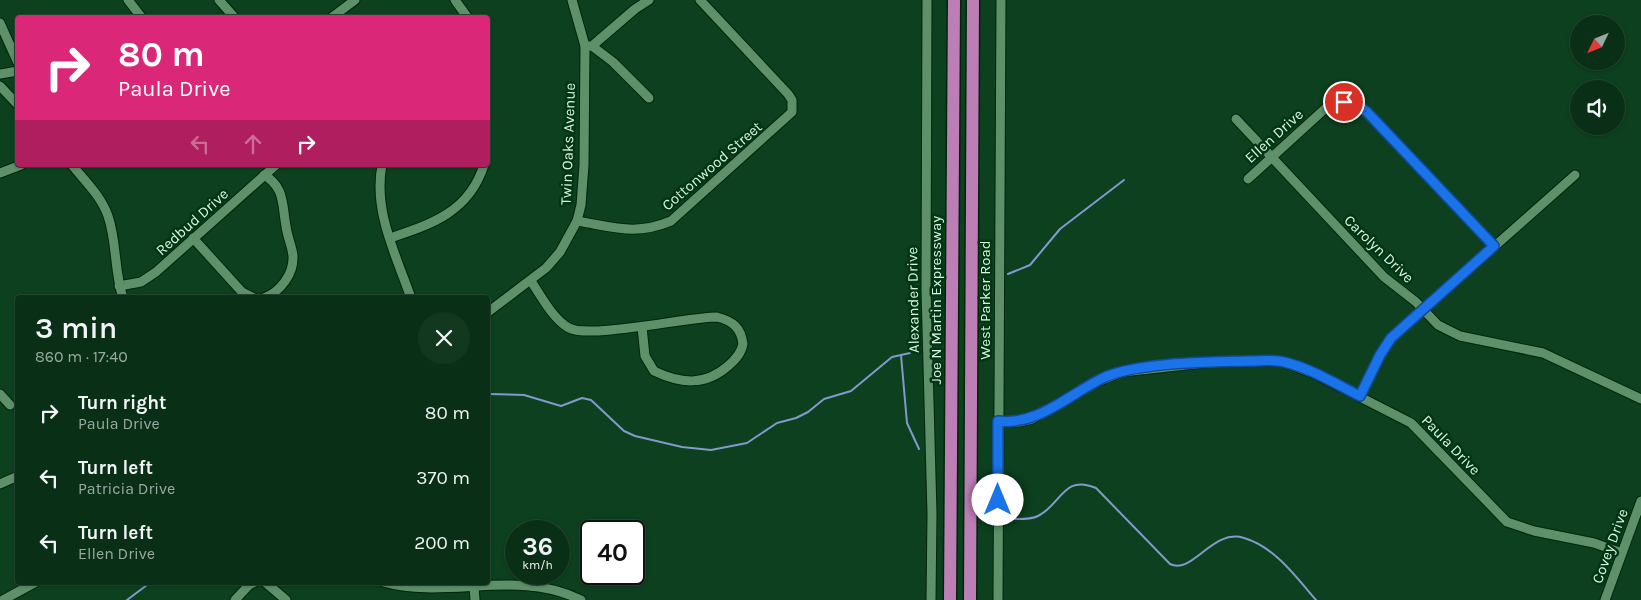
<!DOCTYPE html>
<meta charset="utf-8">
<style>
:root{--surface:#093016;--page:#12381f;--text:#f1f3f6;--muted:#99a9a1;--line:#294b35}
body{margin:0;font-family:Karla,sans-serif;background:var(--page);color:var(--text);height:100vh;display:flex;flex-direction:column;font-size:19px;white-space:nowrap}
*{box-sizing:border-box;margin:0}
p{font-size:16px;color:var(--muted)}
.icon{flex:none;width:28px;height:28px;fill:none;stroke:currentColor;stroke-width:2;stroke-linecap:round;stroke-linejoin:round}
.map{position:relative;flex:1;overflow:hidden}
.details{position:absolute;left:15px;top:295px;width:475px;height:290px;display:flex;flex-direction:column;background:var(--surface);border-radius:5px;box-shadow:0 1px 4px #0004,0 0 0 1px var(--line)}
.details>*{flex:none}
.hud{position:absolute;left:15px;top:15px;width:475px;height:152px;border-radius:5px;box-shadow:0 1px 4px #0004,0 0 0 1px var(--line);background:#db2777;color:#fff;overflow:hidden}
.needle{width:32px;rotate:227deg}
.buttons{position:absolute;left:1570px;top:15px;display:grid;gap:10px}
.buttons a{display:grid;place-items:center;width:55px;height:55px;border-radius:50%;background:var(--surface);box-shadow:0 1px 4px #0004,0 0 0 1px var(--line);font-size:25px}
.speed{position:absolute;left:505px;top:520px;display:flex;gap:10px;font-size:25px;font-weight:700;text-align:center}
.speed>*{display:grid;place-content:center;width:65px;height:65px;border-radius:50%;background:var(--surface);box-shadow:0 1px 4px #0004,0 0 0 1px var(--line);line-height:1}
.speed small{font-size:12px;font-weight:400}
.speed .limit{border:2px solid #111;border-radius:8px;background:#fff;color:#111}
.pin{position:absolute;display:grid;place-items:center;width:42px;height:42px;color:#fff;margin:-21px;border:2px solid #fff;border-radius:50%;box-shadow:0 1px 5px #0007}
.me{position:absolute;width:55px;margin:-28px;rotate:0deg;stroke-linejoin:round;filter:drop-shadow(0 0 4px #0008)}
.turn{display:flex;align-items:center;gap:18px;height:105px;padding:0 20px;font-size:22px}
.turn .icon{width:65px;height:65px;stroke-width:2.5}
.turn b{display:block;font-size:35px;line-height:42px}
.lanes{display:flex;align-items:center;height:48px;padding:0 20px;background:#0003;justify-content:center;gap:25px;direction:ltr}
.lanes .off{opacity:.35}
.round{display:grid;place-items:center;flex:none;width:52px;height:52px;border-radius:26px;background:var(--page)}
.overview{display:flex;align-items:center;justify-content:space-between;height:85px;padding:0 20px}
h1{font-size:30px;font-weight:600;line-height:38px}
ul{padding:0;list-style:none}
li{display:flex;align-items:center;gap:15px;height:65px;padding:0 20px}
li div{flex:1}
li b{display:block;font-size:19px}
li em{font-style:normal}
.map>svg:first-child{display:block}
</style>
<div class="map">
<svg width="1641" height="600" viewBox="0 0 1641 600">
<rect width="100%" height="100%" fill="#0c401e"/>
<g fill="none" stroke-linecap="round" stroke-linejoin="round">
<g stroke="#8299ce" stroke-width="2">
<path d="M 1008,274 L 1030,265 L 1060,229 L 1124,180"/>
<path d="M 901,355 L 907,423 L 919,449"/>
<path d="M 488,394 L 524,395 L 561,406 L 582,398 L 591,400 L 624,431 L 635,436 L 682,447 L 711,450 L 747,443 L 777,423 L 796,418 L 808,412 L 824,399 L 851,391 L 892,357 L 910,353"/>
<path d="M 1010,519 C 1018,519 1030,520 1038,516 C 1062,504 1063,474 1096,488 L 1170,564 C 1193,575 1212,528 1244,538 C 1275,547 1296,577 1316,600"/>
<path d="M 127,600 L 151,582"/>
</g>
<g stroke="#00250c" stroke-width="11">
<g id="minor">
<path d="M 128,0 L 142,18"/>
<path d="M 219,0 L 235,18"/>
<path d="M 455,0 L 468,18"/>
<path d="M 927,0 L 926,290 L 932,514 L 931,600"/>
<path d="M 331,18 L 355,0"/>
<path d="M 0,23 L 18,63"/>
<path d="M 585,46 L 592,46 L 635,9 L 649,0"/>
<path d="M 592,46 L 613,62 L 649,98"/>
<path d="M 0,74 L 18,71"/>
<path d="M 0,86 L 18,105"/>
<path d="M 1236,119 L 1384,277 L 1416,302 L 1438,325 L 1460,336 L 1543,353 L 1641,399"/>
<path d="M 72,165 C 85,181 101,196 108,216 C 117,242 114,271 123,298"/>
<path d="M 382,165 C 373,211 396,255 411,298"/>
<path d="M 0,173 L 21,165"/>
<path d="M 264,175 C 285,187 282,205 286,226 C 287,236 292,246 293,256 C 294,274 280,292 264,298"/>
<path d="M 1248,179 L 1328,106 C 1342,99 1355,101 1367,112 L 1494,246"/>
<path d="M 577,221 C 614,227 635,236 671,221 L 792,112 L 792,100 L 788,94 L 700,0"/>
<path d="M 193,238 L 242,292 L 254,298"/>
<path d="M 390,238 C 432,224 469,212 484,165"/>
<path d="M 531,281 C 541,296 553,319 569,328 C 589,339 688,317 717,317 C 733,321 741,328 743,344 C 741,354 735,360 728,366 C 705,386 681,384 654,371 L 645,356 L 642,327"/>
<path d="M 119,286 L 141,282 L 156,272 L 276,165"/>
<path d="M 488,312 L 546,268 L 560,252 L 577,221 L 581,205 L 584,165 L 585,46 L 572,0"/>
<path d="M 0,394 L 10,405"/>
<path d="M 1360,396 L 1380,355 L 1391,338 L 1575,175"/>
<path d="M 998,421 L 1019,422 L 1032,419 L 1092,384 L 1122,372 L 1213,362 L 1281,361 L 1315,374 L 1411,423 L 1507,522 L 1534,531 L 1594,543 L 1622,553"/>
<path d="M 0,484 L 18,476"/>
<path d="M 265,582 L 286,600"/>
<path d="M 383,582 C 448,600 518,568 581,600"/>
<path d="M 474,586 L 475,600"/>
<path d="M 3,600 L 36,582"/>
<path d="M 235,600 L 249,585 L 255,582"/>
<path d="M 998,600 L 1001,0"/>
<path d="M 1605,600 L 1641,501"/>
</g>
</g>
<g stroke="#00250c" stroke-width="15">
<g id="highway">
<path d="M 950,600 L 954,0"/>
<path d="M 970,600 L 973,0"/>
</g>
</g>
<use href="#minor" stroke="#5e916a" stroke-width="9"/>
<use href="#highway" stroke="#bd7eb6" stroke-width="12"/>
</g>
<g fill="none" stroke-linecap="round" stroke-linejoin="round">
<g stroke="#114b97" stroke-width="12">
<path id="route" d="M 998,500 L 998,421 C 1039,426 1070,393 1105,377 C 1140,362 1211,362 1249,361 C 1260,361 1273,359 1284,362 C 1310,368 1336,384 1360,396 L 1380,355 L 1391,338 L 1494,246 L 1367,112 L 1356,104 L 1344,102"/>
</g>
<use href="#route" stroke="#1a73e8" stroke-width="9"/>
</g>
<g text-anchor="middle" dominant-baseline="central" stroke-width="5" stroke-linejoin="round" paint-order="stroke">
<g font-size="15" fill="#daf5df" stroke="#003614">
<text transform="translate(1274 136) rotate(-42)">Ellen Drive</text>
<text transform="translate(568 144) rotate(-88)">Twin Oaks Avenue</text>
<text transform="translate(712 166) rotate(-41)">Cottonwood Street</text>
<text transform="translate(192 222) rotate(-42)">Redbud Drive</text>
<text transform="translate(1379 249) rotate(44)">Carolyn Drive</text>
<text transform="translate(913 300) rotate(-91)">Alexander Drive</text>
<text transform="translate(936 300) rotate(-90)">Joe N Martin Expressway</text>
<text transform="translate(985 300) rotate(-90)">West Parker Road</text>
<text transform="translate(1451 445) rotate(46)">Paula Drive</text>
<text transform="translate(1610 546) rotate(-70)">Covey Drive</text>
</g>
</g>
</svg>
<div class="buttons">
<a><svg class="needle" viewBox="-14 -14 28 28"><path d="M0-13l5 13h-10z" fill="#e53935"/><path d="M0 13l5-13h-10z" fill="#99a9a1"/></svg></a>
<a><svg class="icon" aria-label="sound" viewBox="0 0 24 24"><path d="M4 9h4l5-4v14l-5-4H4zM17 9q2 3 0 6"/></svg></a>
</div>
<div class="speed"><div>36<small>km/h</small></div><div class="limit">40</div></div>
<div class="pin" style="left:1344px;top:102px;background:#d93025"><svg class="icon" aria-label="arrive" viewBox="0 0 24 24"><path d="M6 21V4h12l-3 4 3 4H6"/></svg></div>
<svg class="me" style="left:998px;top:500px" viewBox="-20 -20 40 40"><circle r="19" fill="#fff"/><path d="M0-13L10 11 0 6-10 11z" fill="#1a73e8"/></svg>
<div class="hud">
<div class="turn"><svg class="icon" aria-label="right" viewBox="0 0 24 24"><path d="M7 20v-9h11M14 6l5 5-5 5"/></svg><div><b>80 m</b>Paula Drive</div></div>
<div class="lanes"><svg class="icon off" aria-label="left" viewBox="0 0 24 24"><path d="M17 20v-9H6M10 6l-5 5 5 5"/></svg><svg class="icon off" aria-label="ahead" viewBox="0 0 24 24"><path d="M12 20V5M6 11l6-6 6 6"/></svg><svg class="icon" aria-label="right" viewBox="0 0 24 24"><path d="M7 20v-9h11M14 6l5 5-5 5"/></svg></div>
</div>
<section class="details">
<div class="overview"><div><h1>3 min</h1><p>860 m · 17:40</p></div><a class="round"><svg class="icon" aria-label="close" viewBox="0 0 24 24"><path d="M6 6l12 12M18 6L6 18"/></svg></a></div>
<ul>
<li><svg class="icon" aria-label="right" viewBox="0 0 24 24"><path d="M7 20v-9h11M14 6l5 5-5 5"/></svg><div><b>Turn right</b><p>Paula Drive</p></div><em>80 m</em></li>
<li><svg class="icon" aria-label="left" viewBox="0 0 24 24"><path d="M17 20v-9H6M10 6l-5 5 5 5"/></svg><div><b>Turn left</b><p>Patricia Drive</p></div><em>370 m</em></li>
<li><svg class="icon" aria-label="left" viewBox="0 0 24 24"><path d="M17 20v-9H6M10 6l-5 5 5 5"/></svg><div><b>Turn left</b><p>Ellen Drive</p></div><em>200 m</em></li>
</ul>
</section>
</div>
